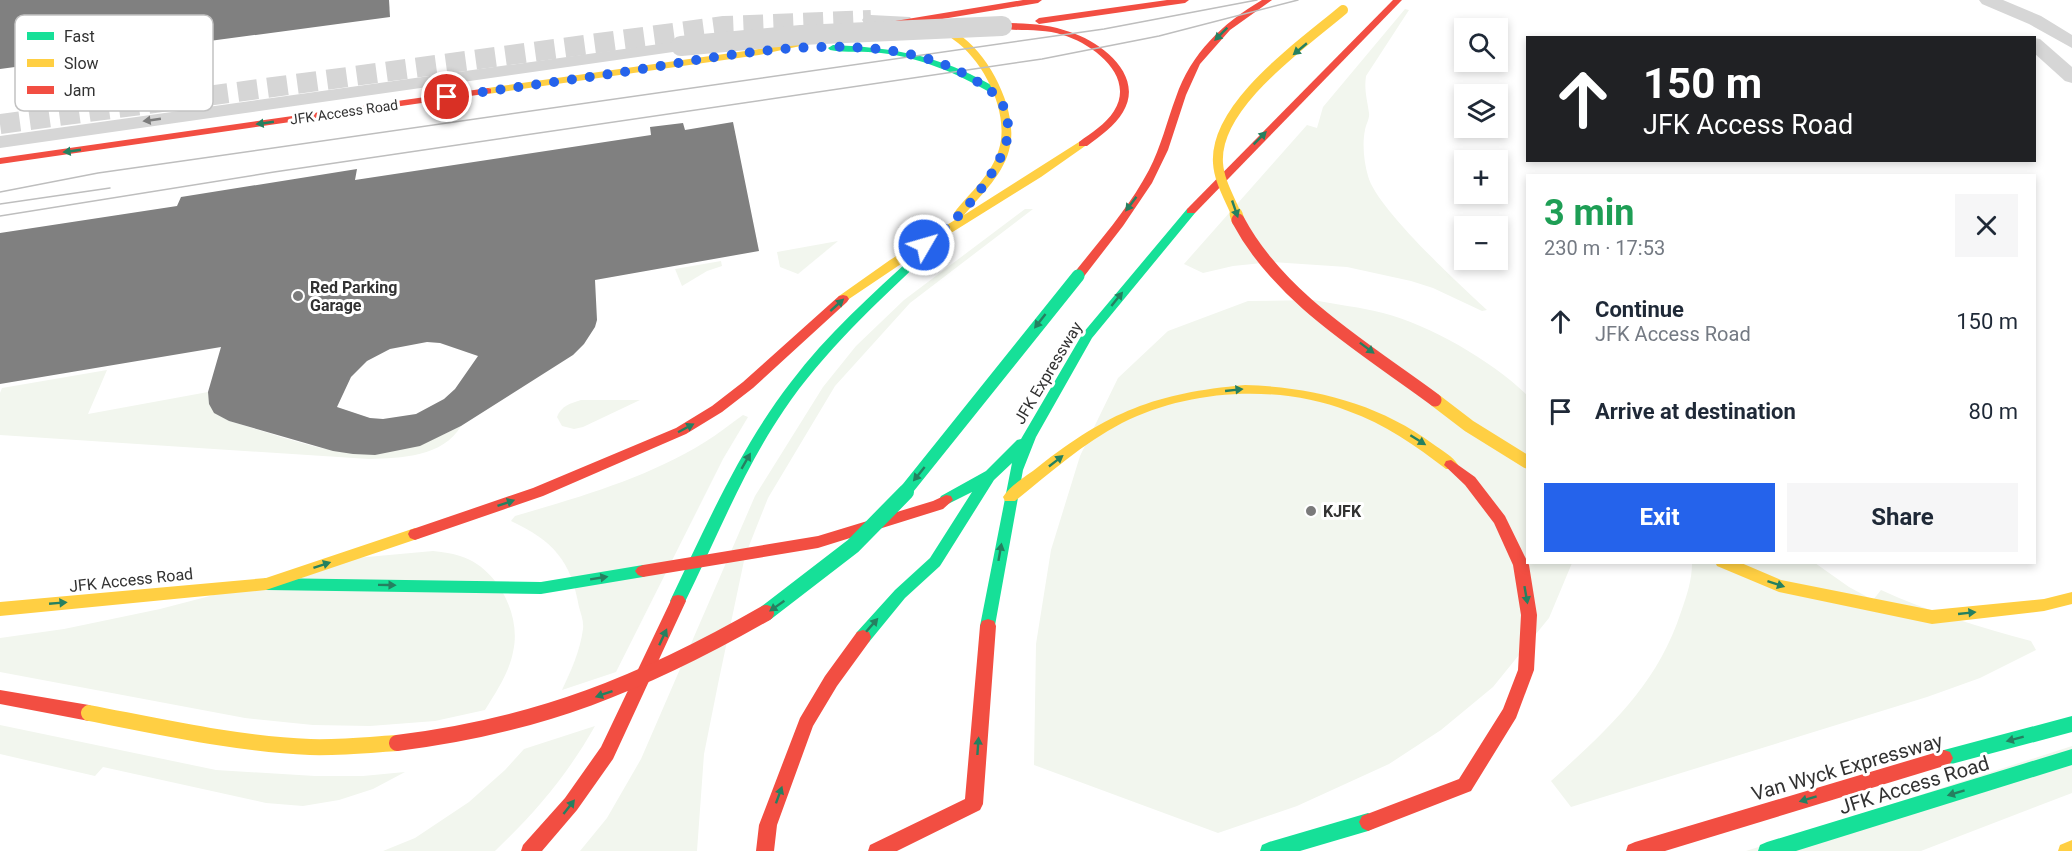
<!DOCTYPE html>
<meta charset="utf-8">
<style>
:root{--surface:#fff;--page:#f6f6f7;--text:#1f2937;--muted:#747a83;--accent:#2563eb}
body{margin:0;font-family:Roboto,sans-serif;background:var(--page);color:var(--text);height:100vh;display:flex;flex-direction:column;font-size:22px;white-space:nowrap}
*{box-sizing:border-box;margin:0}
p{font-size:20px;color:var(--muted)}
.icon{flex:none;width:33px;height:33px;fill:none;stroke:currentColor;stroke-width:2;stroke-linecap:round;stroke-linejoin:round}
.map{position:relative;flex:1;overflow:hidden}
.panel{position:absolute;left:1526px;top:174px;width:510px;height:390px;display:flex;flex-direction:column;background:var(--surface);border-radius:0px;box-shadow:0 3px 9px #0003}
.panel>*{flex:none}
.banner{position:absolute;left:1526px;top:36px;width:510px;height:126px;border-radius:0px;box-shadow:0 3px 9px #0003;background:#202124;color:#fff;overflow:hidden}
.controls{position:absolute;left:1454px;top:18px;display:grid;gap:12px}
.controls a{display:grid;place-items:center;width:54px;height:54px;border-radius:0px;background:var(--surface);box-shadow:0 3px 9px #0003;font-size:30px}
.pin{position:absolute;display:grid;place-items:center;width:51px;height:51px;color:#fff;margin:-26px;border:3px solid #fff;border-radius:50%;box-shadow:0 2px 6px #0007}
.me{position:absolute;width:66px;margin:-33px;rotate:52deg;stroke-linejoin:round;filter:drop-shadow(0 0 4px #0008)}
.turn{display:flex;align-items:center;gap:21px;height:126px;padding:0 18px;font-size:27px}
.turn .icon{width:78px;height:78px;stroke-width:2.5}
.turn b{display:block;font-size:42px;line-height:51px}
.round{display:grid;place-items:center;flex:none;width:63px;height:63px;border-radius:0px;background:var(--page)}
.summary{display:flex;align-items:center;justify-content:space-between;height:102px;padding:0 18px}
h1{font-size:36px;font-weight:700;line-height:45px;color:#1e9e55}
.button{display:flex;gap:12px;margin-top:auto;padding:12px 18px}
.button a{flex:1;height:69px;border-radius:0px;background:var(--accent);color:#fff;font-size:24px;font-weight:700;line-height:69px;text-align:center}
.button a+a{background:var(--page);color:var(--text)}
ul{padding:0;list-style:none}
li{display:flex;align-items:center;gap:18px;height:90px;padding:0 18px}
li div{flex:1}
li b{display:block;font-size:22px}
li em{font-style:normal}
.map>svg:first-child{display:block}
</style>
<div class="map">
<svg width="2072" height="851" viewBox="0 0 2072 851">
<rect width="100%" height="100%" fill="#fff"/>
<g fill="#f2f6ee">
<path d="M 1405,9 L 1409,10 L 1366,76 C 1364,90 1367,99 1369,113 C 1370,118 1366,124 1365,130 C 1362,144 1364,162 1368,176 C 1376,208 1460,285 1487,310 L 1482,311 L 1433,288 L 1411,281 L 1347,267 L 1272,262 L 1233,266 L 1203,273 L 1184,264 L 1307,125 L 1317,128 L 1323,107 Z"/>
<path d="M 1025,209 L 1033,209 L 910,303 L 835,386 L 768,498 L 745,556 L 718,684 L 704,754 L 697,851 L 580,851 L 607,818 L 641,759 L 755,496 L 823,387 L 856,346 L 904,300 Z"/>
<path d="M 838,241 L 798,274 L 780,267 L 777,252 Z"/>
<path d="M 721,261 L 722,266 L 707,271 L 682,286 L 675,269 Z"/>
<path d="M 1314,300 C 1337,305 1361,307 1383,313 C 1430,325 1492,361 1527,395 L 1527,562 L 1572,563 L 1549,618 L 1493,687 L 1441,730 L 1389,764 L 1297,806 L 1218,833 L 1034,765 L 1036,644 L 1051,550 L 1080,456 L 1118,378 L 1168,331 L 1248,301 Z"/>
<path d="M 107,370 L 88,414 L 208,392 C 210,408 215,413 229,421 C 322,448 368,475 461,426 C 443,457 401,458 369,459 L 0,435 L 0,393 L 2,388 Z"/>
<path d="M 581,400 L 640,400 L 583,427 L 574,429 L 562,426 L 557,417 C 561,406 571,403 581,400 Z"/>
<path d="M 743,415 L 748,417 L 723,459 L 616,672 L 562,690 C 571,671 580,651 583,629 C 584,622 581,614 579,607 C 571,560 553,541 511,521 L 515,516 C 580,497 647,478 705,442 C 718,434 730,424 743,415 Z"/>
<path d="M 433,551 C 441,552 451,553 460,556 C 497,567 522,615 513,652 C 509,673 496,692 485,710 L 435,721 L 370,726 L 313,725 L 245,718 L 0,672 L 0,638 L 64,629 L 160,609 L 356,558 Z"/>
<path d="M 1692,563 L 1815,563 L 1849,587 L 1873,600 L 1881,590 C 1929,612 1979,627 2031,641 L 2036,650 L 1980,678 L 1927,697 L 1571,807 L 1551,781 C 1607,730 1657,686 1681,612 C 1687,595 1692,580 1692,563 Z"/>
<path d="M 0,725 L 216,770 L 315,776 L 363,776 L 405,772 L 373,789 L 339,800 L 303,806 L 266,803 L 103,767 L 95,776 L 0,754 Z"/>
<path d="M 595,726 C 568,774 535,813 495,851 L 383,851 L 415,838 L 469,802 L 505,770 L 524,749 Z"/>
<path d="M 2072,746 L 2072,793 L 1921,851 L 1746,851 Z"/>
</g>
<g fill="#808080" fill-rule="evenodd">
<path d="M 0,0 L 389,0 L 390,17 L 0,69 Z"/>
<path d="M 733,122 L 759,251 L 595,280 L 597,320 L 595,327 L 584,344 L 573,355 L 461,426 L 420,446 L 375,455 L 353,454 L 333,451 L 229,421 L 214,413 L 209,404 L 208,392 L 221,347 L 0,384 L 0,233 L 177,206 L 181,197 L 357,169 L 355,180 L 651,135 L 650,127 L 683,123 L 685,130 ZM 427,342 L 440,343 L 478,356 L 455,389 L 444,399 L 416,414 L 383,419 L 370,418 L 337,407 L 351,377 L 367,361 L 390,349 Z"/>
</g>
<g fill="none" stroke-linecap="round" stroke-linejoin="round">
<path stroke="#d6d6d6" stroke-width="20" stroke-dasharray="20 10" stroke-linecap="butt" d="M 0,124 L 724,26 L 871,20"/>
<g fill="#d6d6d6" fill-rule="evenodd">
<path d="M 1979,0 L 2003,0 L 2041,16 L 2072,35 L 2072,48 L 2029,24 L 1982,4 Z"/>
<path d="M 871,15 L 910,17 L 913,21 L 910,25 L 904,26 L 865,24 L 862,20 L 865,16 Z"/>
<path d="M 2034,38 L 2040,39 L 2072,67 L 2072,83 L 2065,81 L 2034,53 Z"/>
<path d="M 681,41 L 687,42 L 690,46 L 687,50 L 0,148 L 0,136 Z"/>
</g>
<g fill="#16e098" fill-rule="evenodd">
<path d="M 833,45 C 882,47 926,53 970,74 C 980,79 991,84 999,91 L 991,93 C 956,73 922,58 881,53 C 864,51 846,53 830,50 L 828,48 Z"/>
<path d="M 1191,208 L 1195,209 L 1195,213 L 1092,338 L 1036,437 L 1023,470 L 994,631 L 988,633 L 982,631 L 980,626 L 1012,463 L 994,480 L 940,566 L 905,598 L 869,642 L 863,644 L 857,642 L 855,637 L 857,632 L 895,590 L 930,558 L 972,492 L 946,505 L 941,504 L 939,500 L 941,496 L 986,471 L 1017,440 L 1021,439 L 1083,333 L 1187,209 Z"/>
<path d="M 942,232 L 946,233 L 946,237 C 889,292 828,345 784,410 C 742,472 716,540 683,606 L 678,607 L 673,606 L 670,601 C 706,526 740,448 791,382 C 833,326 888,281 938,233 Z"/>
<path d="M 643,565 L 648,567 L 651,571 L 648,575 L 643,577 L 541,594 L 266,590 L 261,588 L 258,584 L 261,580 L 266,578 L 541,582 Z"/>
<path d="M 2072,716 L 2072,732 L 1944,766 L 1938,764 L 1935,758 L 1938,752 L 1944,750 Z"/>
<path d="M 2072,749 L 2072,765 L 1796,851 L 1758,851 L 1760,845 L 1767,842 Z"/>
<path d="M 1368,813 L 1374,816 L 1377,822 L 1374,828 L 1368,831 L 1300,851 L 1260,851 L 1262,845 L 1269,842 Z"/>
</g>
<g fill="#ffcf43" fill-rule="evenodd">
<path d="M 914,20 C 929,23 945,26 958,34 C 989,53 1018,111 1010,146 C 1005,173 981,195 964,215 L 1079,142 L 1083,141 L 1088,144 L 1041,177 L 898,266 L 843,303 L 839,302 L 837,299 L 839,296 L 890,260 L 963,215 L 956,215 L 954,213 C 970,192 992,175 999,149 C 1010,113 984,61 954,40 C 942,30 926,28 911,25 L 911,21 Z"/>
<path d="M 877,24 L 881,27 L 880,29 L 759,55 L 488,94 L 483,91 L 488,88 L 759,49 Z"/>
<path d="M 1245,385 C 1312,387 1378,403 1433,444 C 1441,450 1453,456 1458,465 L 1456,469 L 1446,469 C 1416,446 1385,424 1348,411 C 1278,384 1189,389 1122,423 C 1083,443 1049,474 1015,501 L 1005,501 L 1003,497 C 1010,485 1027,476 1038,467 C 1108,412 1155,393 1245,385 Z"/>
<path d="M 415,528 L 420,530 L 422,534 L 420,538 L 266,590 L 0,616 L 0,602 L 266,578 Z"/>
<path d="M 1715,562 L 1739,562 L 1781,580 L 1932,610 L 2044,599 L 2072,592 L 2072,604 L 2044,611 L 1932,624 L 1779,592 L 1717,566 Z"/>
<path d="M 2072,840 L 2072,851 L 2058,851 L 2060,845 Z"/>
</g>
<g fill="#f24e42" fill-rule="evenodd">
<path d="M 1023,0 L 1042,0 L 1038,3 L 877,30 L 873,27 L 877,24 Z"/>
<path d="M 1167,0 L 1189,0 L 1185,3 L 1039,24 L 1035,21 L 1039,18 Z"/>
<path d="M 1262,0 L 1272,0 L 1230,30 L 1200,64 L 1186,95 L 1168,150 L 1152,183 L 1123,226 L 1082,279 L 1074,279 L 1072,276 L 1074,273 C 1100,240 1129,208 1149,170 C 1161,147 1167,121 1176,97 C 1191,53 1223,23 1262,0 Z"/>
<path d="M 1393,0 L 1402,0 L 1195,213 L 1187,213 L 1187,209 Z"/>
<path d="M 1002,23 C 1025,23 1049,24 1070,32 C 1101,42 1145,75 1123,112 C 1115,126 1100,136 1087,146 L 1079,146 L 1079,142 C 1091,133 1106,124 1114,111 C 1136,76 1093,44 1063,35 C 1042,28 1020,32 999,28 L 998,26 Z"/>
<path d="M 488,88 L 491,89 L 491,93 L 0,164 L 0,158 Z"/>
<path d="M 843,295 L 847,296 L 849,299 L 847,302 L 753,388 L 722,412 L 686,434 L 543,496 L 415,540 L 410,538 L 408,534 L 410,530 L 533,488 L 676,428 L 712,406 L 743,382 L 839,296 Z"/>
<path d="M 1451,460 L 1475,477 L 1505,516 L 1529,565 L 1537,615 L 1534,670 L 1516,718 L 1471,791 L 1368,831 L 1362,828 L 1359,822 L 1362,816 L 1459,779 L 1503,709 L 1518,670 L 1521,615 L 1513,565 L 1494,523 L 1465,485 L 1444,465 L 1446,461 Z"/>
<path d="M 946,495 L 951,496 L 953,500 L 943,509 L 818,548 L 643,577 L 638,575 L 635,571 L 638,567 L 643,565 L 818,536 L 933,501 Z"/>
<path d="M 678,595 L 683,596 L 686,601 L 613,759 L 577,810 L 542,851 L 521,851 L 523,845 L 565,798 L 601,747 L 673,596 Z"/>
<path d="M 988,619 L 994,621 L 996,626 L 983,804 L 980,810 L 897,851 L 868,851 L 870,845 L 965,799 L 980,626 L 982,621 Z"/>
<path d="M 863,630 L 869,632 L 871,637 L 869,642 L 837,686 L 813,726 L 777,825 L 774,851 L 756,851 L 759,825 L 800,718 L 825,676 L 857,632 Z"/>
<path d="M 0,690 L 89,705 L 95,708 L 97,713 L 95,718 L 89,721 L 0,704 Z"/>
<path d="M 1944,750 L 1950,752 L 1953,758 L 1950,764 L 1944,766 L 1665,851 L 1626,851 L 1628,845 L 1635,842 Z"/>
</g>
<g stroke="#bebebe" stroke-width="1.5">
<path d="M 0,192 L 98,173 L 1104,29 L 1257,0"/>
<path d="M 0,204 L 110,188"/>
<path d="M 0,216 L 274,172 L 1042,59 L 1159,36 L 1298,0"/>
</g>
<path stroke="#d6d6d6" stroke-width="20" d="M 681,46 L 801,35 L 1002,26"/>
<path stroke="#16e098" stroke-width="13" d="M 904,493 L 1078,276"/>
<path stroke="#16e098" stroke-width="16" d="M 766,613 L 853,546 L 906,492"/>
<path stroke="#ffcf43" stroke-width="10" d="M 1237,216 C 1230,199 1219,181 1218,163 C 1214,105 1303,44 1343,10"/>
<g stroke="#ffcf43" stroke-width="13">
<path d="M 1236,214 L 1238,220"/>
<path d="M 1435,400 L 1469,426 L 1527,462"/>
</g>
<path stroke="#ffcf43" stroke-width="16" d="M 89,713 C 162,727 236,744 310,747 C 339,748 368,745 397,743"/>
<path stroke="#f24e42" stroke-width="13" d="M 1238,220 C 1280,299 1365,348 1435,400"/>
<path stroke="#f24e42" stroke-width="16" d="M 397,743 C 538,726 644,683 766,613"/>
</g>
<defs><path id="oneway-solid" d="M-6-.8H1V-3.2L6.5 0L1 3.2V.8H-6Z" transform="scale(1.5)"/></defs>
<g fill="#258060">
<use href="#oneway-solid" transform="translate(1221 34) rotate(135)"/>
<use href="#oneway-solid" transform="translate(1300 49) rotate(140)"/>
<use href="#oneway-solid" transform="translate(265 123) rotate(172)"/>
<use href="#oneway-solid" transform="translate(1260 138) rotate(-45)"/>
<use href="#oneway-solid" transform="translate(72 151) rotate(172)"/>
<use href="#oneway-solid" transform="translate(1131 204) rotate(127)"/>
<use href="#oneway-solid" transform="translate(1235 209) rotate(71)"/>
<use href="#oneway-solid" transform="translate(1117 299) rotate(-51)"/>
<use href="#oneway-solid" transform="translate(837 305) rotate(-42)"/>
<use href="#oneway-solid" transform="translate(1040 321) rotate(128)"/>
<use href="#oneway-solid" transform="translate(1367 348) rotate(37)"/>
<use href="#oneway-solid" transform="translate(1234 390) rotate(-6)"/>
<use href="#oneway-solid" transform="translate(686 428) rotate(-28)"/>
<use href="#oneway-solid" transform="translate(1418 440) rotate(32)"/>
<use href="#oneway-solid" transform="translate(746 461) rotate(-60)"/>
<use href="#oneway-solid" transform="translate(1056 461) rotate(-38)"/>
<use href="#oneway-solid" transform="translate(919 474) rotate(129)"/>
<use href="#oneway-solid" transform="translate(506 503) rotate(-19)"/>
<use href="#oneway-solid" transform="translate(1000 552) rotate(-80)"/>
<use href="#oneway-solid" transform="translate(322 565) rotate(-18)"/>
<use href="#oneway-solid" transform="translate(599 578) rotate(-9)"/>
<use href="#oneway-solid" transform="translate(1776 584) rotate(18)"/>
<use href="#oneway-solid" transform="translate(387 585) rotate(1)"/>
<use href="#oneway-solid" transform="translate(1526 595) rotate(80)"/>
<use href="#oneway-solid" transform="translate(58 603) rotate(-5)"/>
<use href="#oneway-solid" transform="translate(777 606) rotate(145)"/>
<use href="#oneway-solid" transform="translate(1967 613) rotate(-6)"/>
<use href="#oneway-solid" transform="translate(872 625) rotate(-49)"/>
<use href="#oneway-solid" transform="translate(663 637) rotate(-65)"/>
<use href="#oneway-solid" transform="translate(604 694) rotate(161)"/>
<use href="#oneway-solid" transform="translate(2015 739) rotate(165)"/>
<use href="#oneway-solid" transform="translate(978 746) rotate(-86)"/>
<use href="#oneway-solid" transform="translate(1956 793) rotate(163)"/>
<use href="#oneway-solid" transform="translate(779 795) rotate(-70)"/>
<use href="#oneway-solid" transform="translate(1808 799) rotate(163)"/>
<use href="#oneway-solid" transform="translate(569 807) rotate(-52)"/>
</g>
<use fill="#7c7c7c" href="#oneway-solid" transform="translate(152 120) rotate(172)"/>
<g fill="none" stroke-linecap="round" stroke-linejoin="round">
<path stroke="#2563eb" stroke-width="10" stroke-dasharray="0 18" d="M 447,97 C 504,89 561,81 617,73 C 722,57 878,20 973,79 C 995,92 1009,103 1008,132 C 1006,167 954,227 924,245"/>
</g>
<g fill="#7a7a7a" stroke="#fff" stroke-width="2">
<circle cx="298" cy="296" r="6"/>
<circle cx="1311" cy="511" r="6"/>
</g>
<g text-anchor="middle" dominant-baseline="central" stroke-width="6" stroke-linejoin="round" paint-order="stroke">
<g font-size="14" fill="#323232" stroke="#fff">
<text transform="translate(344 112) rotate(-8)">JFK Access Road</text>
</g>
<g font-size="16" font-weight="bold" fill="#323232" stroke="#fff" text-anchor="start">
<text x="310" y="287">Red Parking<tspan x="310" dy="18">Garage</tspan></text>
<text x="1323" y="511">KJFK</text>
</g>
<g font-size="16" fill="#323232" stroke="#fff">
<text transform="translate(1048 373) rotate(-59)">JFK Expressway</text>
<text transform="translate(131 580) rotate(-6)">JFK Access Road</text>
</g>
<g font-size="20" fill="#323232" stroke="#fff">
<text transform="translate(1847 767) rotate(-16)">Van Wyck Expressway</text>
<text transform="translate(1914 785) rotate(-17)">JFK Access Road</text>
</g>
</g>
<rect x="15" y="15" width="198" height="96" rx="9" fill="#fff" stroke="#c2c2c2" stroke-width="1.5"/>
<rect x="27" y="32" width="27" height="8" fill="#16e098"/>
<rect x="27" y="59" width="27" height="8" fill="#ffcf43"/>
<rect x="27" y="86" width="27" height="8" fill="#f24e42"/>
<g font-size="16" fill="#323232">
<text x="64" y="42">Fast</text>
<text x="64" y="69">Slow</text>
<text x="64" y="96">Jam</text>
</g>
</svg>
<div class="controls">
<a><svg class="icon" aria-label="search" viewBox="0 0 24 24"><circle cx="10" cy="10" r="6"/><path d="M15 15l6 6"/></svg></a>
<a><svg class="icon" aria-label="layers" viewBox="0 0 24 24"><path d="M12 4l9 5-9 5-9-5zM3 14l9 5 9-5"/></svg></a>
<a>+</a>
<a>−</a>
</div>
<div class="pin" style="left:447px;top:97px;background:#d93025"><svg class="icon" aria-label="arrive" viewBox="0 0 24 24"><path d="M6 21V4h12l-3 4 3 4H6"/></svg></div>
<svg class="me" style="left:924px;top:245px" viewBox="-20 -20 40 40"><circle r="17" fill="#2563eb" stroke="#fff" stroke-width="3"/><path d="M0-11L8 9 0 5-8 9z" fill="#fff"/></svg>
<div class="banner">
<div class="turn"><svg class="icon" aria-label="ahead" viewBox="0 0 24 24"><path d="M12 20V5M6 11l6-6 6 6"/></svg><div><b>150 m</b>JFK Access Road</div></div>
</div>
<section class="panel">
<div class="summary"><div><h1>3 min</h1><p>230 m · 17:53</p></div><a class="round"><svg class="icon" aria-label="close" viewBox="0 0 24 24"><path d="M6 6l12 12M18 6L6 18"/></svg></a></div>
<ul>
<li><svg class="icon" aria-label="ahead" viewBox="0 0 24 24"><path d="M12 20V5M6 11l6-6 6 6"/></svg><div><b>Continue</b><p>JFK Access Road</p></div><em>150 m</em></li>
<li><svg class="icon" aria-label="arrive" viewBox="0 0 24 24"><path d="M6 21V4h12l-3 4 3 4H6"/></svg><div><b>Arrive at destination</b></div><em>80 m</em></li>
</ul>
<div class="button"><a>Exit</a><a>Share</a></div>
</section>
</div>
